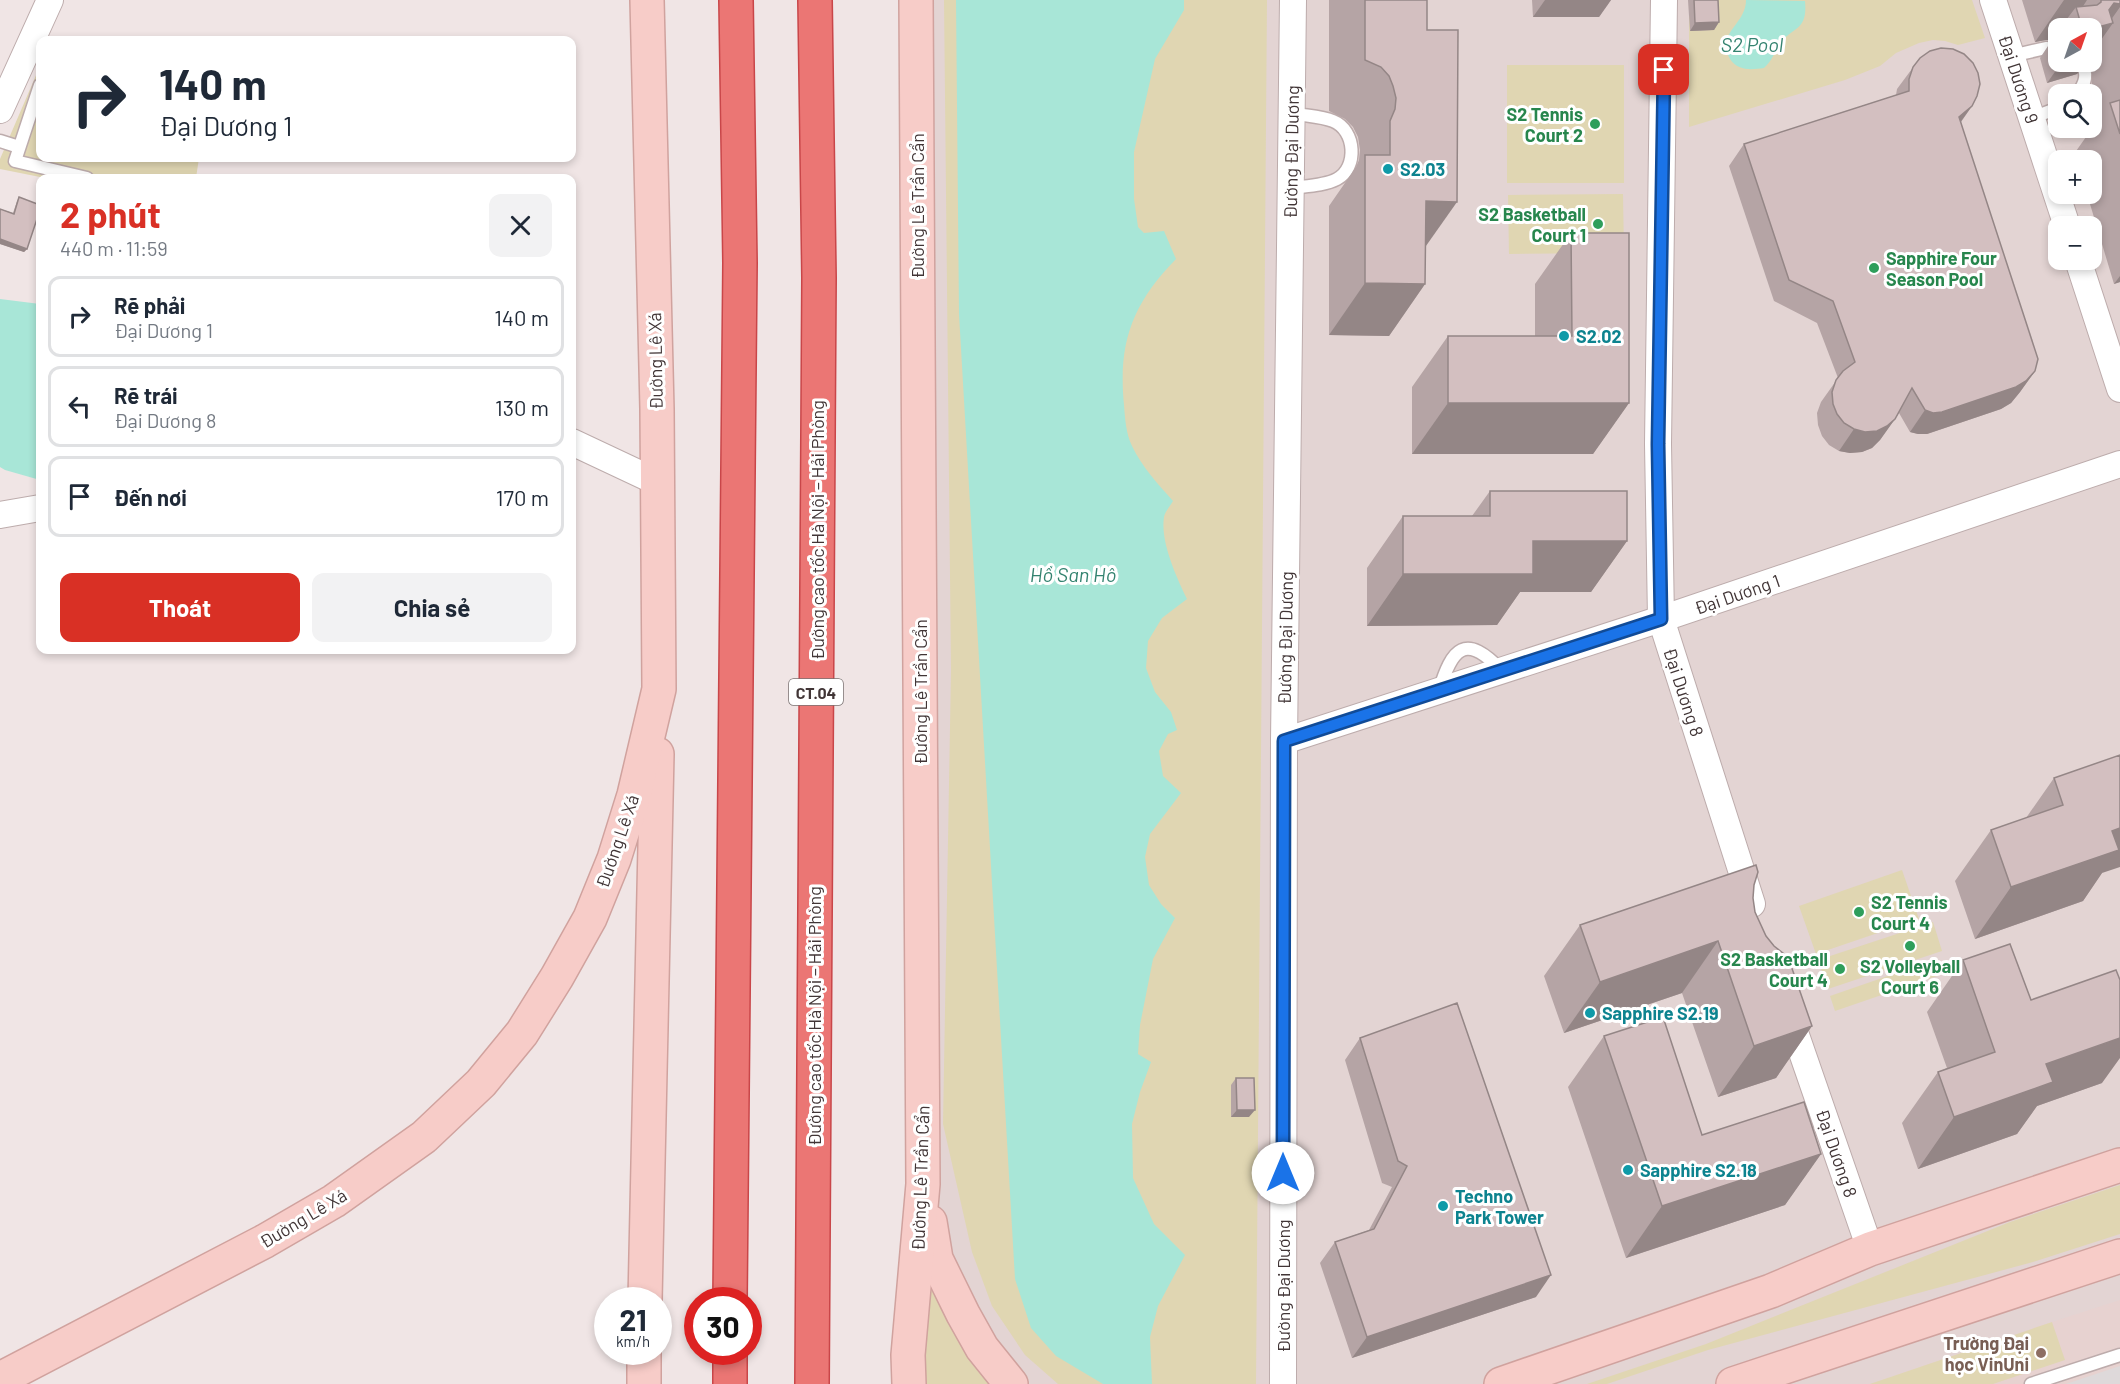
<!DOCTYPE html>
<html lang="vi">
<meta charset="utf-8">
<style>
:root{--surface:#fff;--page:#f2f2f3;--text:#1f2937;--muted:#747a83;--line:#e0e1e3;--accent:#d93025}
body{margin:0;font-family:Barlow,sans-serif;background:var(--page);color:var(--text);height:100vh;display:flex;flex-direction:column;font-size:22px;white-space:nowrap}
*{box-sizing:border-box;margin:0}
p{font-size:20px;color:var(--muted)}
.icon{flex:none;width:33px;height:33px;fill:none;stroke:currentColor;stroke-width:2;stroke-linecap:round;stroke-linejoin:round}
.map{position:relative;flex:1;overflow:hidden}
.side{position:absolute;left:36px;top:174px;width:540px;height:480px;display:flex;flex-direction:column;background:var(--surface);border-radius:12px;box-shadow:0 3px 9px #0003}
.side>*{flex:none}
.guide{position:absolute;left:36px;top:36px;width:540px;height:126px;border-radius:12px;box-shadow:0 3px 9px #0003;background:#fff;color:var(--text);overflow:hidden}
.needle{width:39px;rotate:40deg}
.controls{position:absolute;left:2048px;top:18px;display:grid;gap:12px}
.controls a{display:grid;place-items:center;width:54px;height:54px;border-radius:12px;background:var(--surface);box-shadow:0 3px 9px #0003;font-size:30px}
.speed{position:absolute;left:594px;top:1287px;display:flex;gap:12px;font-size:30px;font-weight:700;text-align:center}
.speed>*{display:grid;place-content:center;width:78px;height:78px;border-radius:50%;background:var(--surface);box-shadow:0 3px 9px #0003;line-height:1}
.speed small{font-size:15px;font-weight:400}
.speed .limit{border:9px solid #d22;background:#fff;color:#111}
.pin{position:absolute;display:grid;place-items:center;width:51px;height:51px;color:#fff;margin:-26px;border-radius:12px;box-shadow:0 3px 9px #0006}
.me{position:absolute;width:66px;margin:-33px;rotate:0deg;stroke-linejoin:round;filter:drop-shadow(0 0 4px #0008)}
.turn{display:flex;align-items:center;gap:21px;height:126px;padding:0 24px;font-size:27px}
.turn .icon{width:78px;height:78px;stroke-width:2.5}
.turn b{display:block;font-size:42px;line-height:51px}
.round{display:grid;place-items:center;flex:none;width:63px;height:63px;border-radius:12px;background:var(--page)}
.summary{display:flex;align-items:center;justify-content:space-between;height:102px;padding:0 24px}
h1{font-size:36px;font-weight:700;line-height:45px;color:var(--accent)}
.button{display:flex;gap:12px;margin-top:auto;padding:12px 24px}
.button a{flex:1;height:69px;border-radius:12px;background:var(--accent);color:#fff;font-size:24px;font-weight:700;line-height:69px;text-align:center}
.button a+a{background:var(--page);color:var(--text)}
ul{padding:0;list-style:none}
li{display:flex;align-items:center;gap:18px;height:81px;margin:0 12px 9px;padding:0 12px;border:3px solid var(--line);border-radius:12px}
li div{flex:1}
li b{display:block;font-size:22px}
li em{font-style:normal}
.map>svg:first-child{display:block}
</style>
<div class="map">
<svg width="2120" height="1384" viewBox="0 0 2120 1384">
<rect width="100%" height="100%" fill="#f0e5e5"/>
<path fill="#e3d4d3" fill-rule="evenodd" d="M 930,0 L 2120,0 L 2120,1384 L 924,1384 ZM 2058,28 L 2091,28 L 2091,62 L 2058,62 ZM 2058,94 L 2091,94 L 2091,128 L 2058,128 ZM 2058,160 L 2091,160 L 2091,194 L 2058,194 ZM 2058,226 L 2091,226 L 2091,260 L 2058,260 Z"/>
<path fill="#e7d2d0" d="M 2120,1300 L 2120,1384 L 1870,1384 L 2052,1322 Z"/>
<g fill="#e0d6b2">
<path d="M 944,0 L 1267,0 L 1256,1384 L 1058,1384 L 1025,1355 L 992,1306 L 972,1252 L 943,1124 L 951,671 Z"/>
<path d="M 1689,0 L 1972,0 L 1985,38 L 1958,45 L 1945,41 L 1933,40 L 1919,43 L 1896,53 L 1880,66 L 1845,80 L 1689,127 Z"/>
<rect x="1507" y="65" width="117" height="118"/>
<path d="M 40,66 L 40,158 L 199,158 L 196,178 L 45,178 L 0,169 L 0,159 Z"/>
<path d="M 1623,194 L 1624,253 L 1509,254 L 1508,195 Z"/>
<path d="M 1902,870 L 1919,919 L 1816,954 L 1799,906 Z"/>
<path d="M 1933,922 L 1942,951 L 1828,989 L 1818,960 Z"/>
<path d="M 1934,960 L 1940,975 L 1835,1011 L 1830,996 Z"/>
<path d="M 2120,1185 L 2120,1234 L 2033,1262 L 1708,1350 L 1607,1384 L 1587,1384 L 1706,1344 L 2010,1222 Z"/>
<path d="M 934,1282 L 991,1384 L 923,1384 L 926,1286 Z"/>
<path d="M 2052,1322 L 2065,1360 L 1993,1384 L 1870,1384 Z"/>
</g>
<path fill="#ded9da" d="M 2120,1366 L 2120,1384 L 2066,1384 Z"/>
<g fill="#a8e6d7">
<path d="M 956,0 L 1184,0 L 1184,10 L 1155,59 L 1134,152 L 1134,199 L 1138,227 L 1144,233 L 1164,231 L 1176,259 C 1132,304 1118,343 1124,405 C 1125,418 1126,434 1132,446 C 1142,467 1158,484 1173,501 C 1170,506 1165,512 1164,517 C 1160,542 1177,578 1187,599 L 1162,618 L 1148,641 L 1146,668 L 1155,692 L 1171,712 L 1177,730 L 1168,734 L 1159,751 L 1163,776 L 1181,793 L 1150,834 L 1145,857 L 1149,885 L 1161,904 L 1175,918 L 1153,959 L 1140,1025 L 1138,1054 L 1151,1062 L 1140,1092 L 1132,1124 L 1133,1178 L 1154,1224 L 1185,1255 L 1158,1306 L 1150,1337 L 1152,1384 L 1103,1384 L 1056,1356 L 1031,1328 L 1015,1279 L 959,314 Z"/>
<path d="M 1746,0 L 1805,1 C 1808,32 1792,26 1780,44 C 1774,53 1772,61 1764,68 C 1751,70 1738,71 1730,59 C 1715,33 1746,25 1746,0 Z"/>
<path d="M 0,299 L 40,304 L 40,480 L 5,470 L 0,467 Z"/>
</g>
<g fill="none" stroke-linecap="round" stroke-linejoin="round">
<g stroke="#bdacac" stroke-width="15">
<g id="lane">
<path d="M 2011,56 L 2046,48 L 2058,49"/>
<path d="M 40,85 L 15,161 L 87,178"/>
<path d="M 2077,94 C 2086,83 2088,74 2081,62"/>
<path d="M 2032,118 L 2058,108"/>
<path d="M 0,141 L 19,147"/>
<path d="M 1291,188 C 1305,186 1324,186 1337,179 C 1358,168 1356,130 1333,121 C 1321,116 1305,116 1291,113"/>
<path d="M 1439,691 C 1452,648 1465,632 1502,671"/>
<path d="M 2031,1384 L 2120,1355"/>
</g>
</g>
<g stroke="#bdacac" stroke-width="28">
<g id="street">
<path d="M 1664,0 L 1658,444 L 1661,619 L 1752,904"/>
<path d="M 1993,0 L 2067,226"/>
<path d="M 0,110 L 50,0"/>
<path d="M 2078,260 L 2120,389"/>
<path d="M 572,442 L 657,482"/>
<path d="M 0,515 L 40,508"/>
<path d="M 1284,741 L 1661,619 L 2120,464"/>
<path d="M 1788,1012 L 1870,1249"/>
<path d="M 1283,1384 L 1284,741 L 1293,0"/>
</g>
</g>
<g stroke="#d0a29e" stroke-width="36">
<g id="secondary">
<path d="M 930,1222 L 936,1259 L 963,1314 L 982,1348 L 1011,1384"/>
<path d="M 645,1300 L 657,754"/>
<path d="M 0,1379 L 265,1241 L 334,1201 L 424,1137 L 481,1083 L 522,1033 L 557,977 L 590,918 L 614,859 L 634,795 L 659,689 L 657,409 L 647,0"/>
<path d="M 644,1384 L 644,1352"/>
<path d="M 909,1384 L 908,1355 L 923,1184 L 916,0"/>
<path d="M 1501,1384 L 1771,1291 L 1870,1249 L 2120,1165"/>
<path d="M 1733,1384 L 2120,1256"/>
</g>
</g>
<g stroke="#c94649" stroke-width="36">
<g id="highway">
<path d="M 730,1300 L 740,263 L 736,0"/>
<path d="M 730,1384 L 730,1352"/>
<path d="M 812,1384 L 819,278 L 815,0"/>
</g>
</g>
<use href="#lane" stroke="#fff" stroke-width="12"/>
<use href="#street" stroke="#fff" stroke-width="26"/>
<use href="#secondary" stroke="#f7ccc8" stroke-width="33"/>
<use href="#highway" stroke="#eb7674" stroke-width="33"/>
</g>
<g fill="#b5a4a5">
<path d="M 1329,0 L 1427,0 L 1425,284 L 1389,336 L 1329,335 L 1329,206 L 1356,167 L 1359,160 L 1360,150 L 1358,137 L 1353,127 L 1345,119 L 1329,111 Z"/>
<path d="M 1532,0 L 1611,0 L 1599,17 L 1533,17 Z"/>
<path d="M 1688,0 L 1718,0 L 1719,22 L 1714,30 L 1690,31 Z"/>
<path d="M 2022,0 L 2120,0 L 2120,282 L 2114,284 L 2087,194 L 2091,194 L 2091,160 L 2076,160 L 2074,154 L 2093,127 L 2091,118 L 2091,94 L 2086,94 L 2092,84 L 2092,68 L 2089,62 L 2091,62 L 2091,28 L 2058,28 L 2058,62 L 2085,62 L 2077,74 L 2047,83 L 2040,58 L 2052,40 L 2046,40 L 2035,42 Z"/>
<path d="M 1920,58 L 1972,106 L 1961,122 L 2035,371 L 2020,392 L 2011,403 L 2001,409 L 1927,434 L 1918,434 L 1910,432 L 1899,413 L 1880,440 L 1872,448 L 1862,452 L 1850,453 L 1839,451 L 1829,445 L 1822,436 L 1818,425 L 1817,413 L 1821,402 L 1838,378 L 1817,323 L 1774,301 L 1729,166 L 1744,144 L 1896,95 L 1897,89 Z"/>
<path d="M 19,197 L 27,249 L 24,252 L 0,244 L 0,209 L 13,213 L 17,201 Z"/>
<path d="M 1571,233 L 1629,403 L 1593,454 L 1412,454 L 1412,387 L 1448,336 L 1535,336 L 1535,284 Z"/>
<path d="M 1490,491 L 1627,541 L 1591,592 L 1520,592 L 1497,625 L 1367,626 L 1367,568 L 1403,516 L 1472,516 Z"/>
<path d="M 2054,778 L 2102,873 L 2083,901 L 1975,939 L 1955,881 L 1991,830 L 2026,818 Z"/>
<path d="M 1754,885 L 1753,898 L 1755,912 L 1766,936 L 1812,1026 L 1776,1078 L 1718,1097 L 1682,993 L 1564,1033 L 1544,976 L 1580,925 Z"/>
<path d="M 1963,960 L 2031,1000 L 2102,1083 L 2037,1106 L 2017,1134 L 1918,1169 L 1902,1123 L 1938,1072 L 1947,1068 L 1927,1012 Z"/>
<path d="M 1604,1036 L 1702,1135 L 1821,1154 L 1785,1205 L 1626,1258 L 1568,1087 Z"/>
<path d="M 1360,1038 L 1536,1297 L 1352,1358 L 1320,1263 L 1335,1242 L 1369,1230 L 1392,1187 L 1382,1183 L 1345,1060 Z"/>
<path d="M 1236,1078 L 1249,1117 L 1231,1117 L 1231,1085 Z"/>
</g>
<g fill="#948686">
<path d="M 1545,0 L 1611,0 L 1599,17 L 1533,17 Z"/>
<path d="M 2064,0 L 2087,0 L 2078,14 L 2076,7 L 2060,28 L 2058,28 L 2058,32 L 2052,40 L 2046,40 L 2035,42 Z"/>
<path d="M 2114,3 L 2120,4 L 2120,7 L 2108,24 L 2113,23 L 2091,54 L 2091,29 Z"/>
<path d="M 1719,22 L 1714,30 L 1690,31 L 1695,23 Z"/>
<path d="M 2062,62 L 2085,62 L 2077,74 L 2047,83 Z"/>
<path d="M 1972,106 L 1957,127 L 1959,117 Z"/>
<path d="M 1426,201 L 1457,202 L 1421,253 Z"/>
<path d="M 0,239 L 27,249 L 24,252 L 0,244 Z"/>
<path d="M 2120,276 L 2120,282 L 2114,284 Z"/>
<path d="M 1365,283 L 1425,284 L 1389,336 L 1329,335 Z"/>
<path d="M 2035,371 L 2020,392 L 2011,403 L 2001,409 L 1927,434 L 1918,434 L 1910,432 L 1925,410 Z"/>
<path d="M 1448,403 L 1629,403 L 1593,454 L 1412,454 Z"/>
<path d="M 1895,419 L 1880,440 L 1872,448 L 1862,452 L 1850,453 L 1839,451 L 1854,429 Z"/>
<path d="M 1533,541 L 1627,541 L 1591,592 L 1520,592 L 1497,625 L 1367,626 L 1403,574 Z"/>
<path d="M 2120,828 L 2120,867 L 2102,873 L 2083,901 L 1975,939 L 2011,887 L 2112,831 Z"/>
<path d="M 1718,941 L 1682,993 L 1564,1033 L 1600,982 Z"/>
<path d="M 1812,1026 L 1776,1078 L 1718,1097 L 1754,1046 Z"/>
<path d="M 2120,1038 L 2120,1058 L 2102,1083 L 2037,1106 L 2017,1134 L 1918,1169 L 1954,1117 L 2046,1064 Z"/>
<path d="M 1237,1110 L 1255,1110 L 1249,1117 L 1231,1117 Z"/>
<path d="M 1821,1154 L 1785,1205 L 1626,1258 L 1662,1206 Z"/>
<path d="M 1551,1275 L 1536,1297 L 1352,1358 L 1367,1337 Z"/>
</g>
<g fill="#d3bfc0" stroke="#948686" stroke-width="1.5">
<path d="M 1365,0 L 1427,0 L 1427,30 L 1458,30 L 1457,202 L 1426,201 L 1425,284 L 1365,283 L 1365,155 L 1390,155 L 1390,121 L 1395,109 L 1396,98 L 1393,86 L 1389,76 L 1381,67 L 1365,60 Z"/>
<path d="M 1694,0 L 1718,0 L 1719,22 L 1695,23 Z"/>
<path d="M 2101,0 L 2120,0 L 2120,4 L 2114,3 L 2109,10 L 2113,23 L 2091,29 L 2082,28 L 2076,7 L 2097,5 L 2101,2 Z"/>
<path d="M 1941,48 L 1953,49 L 1964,54 L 1973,63 L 1978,73 L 1980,84 L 1977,96 L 1972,106 L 1959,117 L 2038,359 L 2035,371 L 2026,381 L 2016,387 L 1942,412 L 1933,413 L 1925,410 L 1912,388 L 1895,419 L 1887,426 L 1877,431 L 1865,432 L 1854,429 L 1844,423 L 1837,414 L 1833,404 L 1832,392 L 1836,380 L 1843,371 L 1855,362 L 1833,301 L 1789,280 L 1744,144 L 1909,91 L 1909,79 L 1913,67 L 1920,58 L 1930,51 Z"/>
<path d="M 2120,100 L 2120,134 L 2110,103 Z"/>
<path d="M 19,197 L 40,205 L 40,210 L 27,249 L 0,239 L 0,209 L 14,214 Z"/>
<path d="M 1571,233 L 1629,233 L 1629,403 L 1448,403 L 1448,336 L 1572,336 Z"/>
<path d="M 1490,491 L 1627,491 L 1627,541 L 1533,541 L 1533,574 L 1403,574 L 1403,516 L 1490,516 Z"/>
<path d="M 2120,755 L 2120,828 L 2112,831 L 2119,850 L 2011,887 L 1991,830 L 2063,805 L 2054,778 Z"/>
<path d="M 1756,865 L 1758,872 L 1754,885 L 1753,898 L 1755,912 L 1766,936 L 1774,946 L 1788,957 L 1812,1026 L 1754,1046 L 1718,941 L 1600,982 L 1580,925 Z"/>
<path d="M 2010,944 L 2031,1000 L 2116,970 L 2120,980 L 2120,1038 L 2046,1064 L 2053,1082 L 1954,1117 L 1938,1072 L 1995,1052 L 1963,960 Z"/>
<path d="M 1457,1003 L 1551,1275 L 1367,1337 L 1335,1242 L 1374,1229 L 1407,1166 L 1398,1161 L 1360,1038 Z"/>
<path d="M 1663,1017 L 1702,1135 L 1804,1102 L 1821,1154 L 1662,1206 L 1604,1036 Z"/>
<path d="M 1236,1078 L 1254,1078 L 1255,1110 L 1237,1110 Z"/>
</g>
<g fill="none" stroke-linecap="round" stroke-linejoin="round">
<g stroke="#114b97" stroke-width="15">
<path id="route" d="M 1283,1173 L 1284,741 L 1661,619 L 1658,444 L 1664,70"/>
</g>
<use href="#route" stroke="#1a73e8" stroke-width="10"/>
</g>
<g fill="#2e9e5b" stroke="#fff" stroke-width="2">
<circle cx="1595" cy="124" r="6"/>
<circle cx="1598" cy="224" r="6"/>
<circle cx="1874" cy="268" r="6"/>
<circle cx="1859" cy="912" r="6"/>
<circle cx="1910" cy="946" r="6"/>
<circle cx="1840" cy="969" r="6"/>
</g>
<g fill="#0f9aa8" stroke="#fff" stroke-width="2">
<circle cx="1388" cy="169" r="6"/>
<circle cx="1564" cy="336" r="6"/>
<circle cx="1590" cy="1013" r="6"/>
<circle cx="1628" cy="1170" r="6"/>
<circle cx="1443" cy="1206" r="6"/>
</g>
<circle fill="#8d6e63" stroke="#fff" stroke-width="2" cx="2041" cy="1353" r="6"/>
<g text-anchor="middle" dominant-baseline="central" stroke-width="6" stroke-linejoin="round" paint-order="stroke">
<rect fill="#fff" stroke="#7a7272" stroke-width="1.5" x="789" y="679" width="54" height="26" rx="4.5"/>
<g font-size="16" font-weight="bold" fill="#413536">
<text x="816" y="692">CT.04</text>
</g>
<g font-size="18" fill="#413536" stroke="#fff">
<text transform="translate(2019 79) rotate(72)">Đại Dương 9</text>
<text transform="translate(1291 152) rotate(-89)">Đường Đại Dương</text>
<text transform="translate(917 206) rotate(-90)">Đường Lê Trần Cẩn</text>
<text transform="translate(655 361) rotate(-91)">Đường Lê Xá</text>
<text transform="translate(817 530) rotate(-90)">Đường cao tốc Hà Nội – Hải Phòng</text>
<text transform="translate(1737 594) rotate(-19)">Đại Dương 1</text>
<text transform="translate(1285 638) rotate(-89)">Đường Đại Dương</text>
<text transform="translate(920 692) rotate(-90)">Đường Lê Trần Cẩn</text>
<text transform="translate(1684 692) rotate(72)">Đại Dương 8</text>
<text transform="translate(617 841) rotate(-71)">Đường Lê Xá</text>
<text transform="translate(814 1016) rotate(-90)">Đường cao tốc Hà Nội – Hải Phòng</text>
<text transform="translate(1837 1153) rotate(71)">Đại Dương 8</text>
<text transform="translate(920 1178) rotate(-88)">Đường Lê Trần Cẩn</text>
<text transform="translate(303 1218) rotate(-31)">Đường Lê Xá</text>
<text transform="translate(1283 1286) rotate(-90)">Đường Đại Dương</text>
</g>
<g font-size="18" font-weight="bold" fill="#27864d" stroke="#fff" text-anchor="end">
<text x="1583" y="114">S2 Tennis<tspan x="1583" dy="21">Court 2</tspan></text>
<text x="1586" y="214">S2 Basketball<tspan x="1586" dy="21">Court 1</tspan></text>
<text x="1886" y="258" text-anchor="start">Sapphire Four<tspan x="1886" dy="21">Season Pool</tspan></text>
<text x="1871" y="902" text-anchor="start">S2 Tennis<tspan x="1871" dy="21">Court 4</tspan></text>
<text x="1828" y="959">S2 Basketball<tspan x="1828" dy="21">Court 4</tspan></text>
<text x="1910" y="966" text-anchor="middle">S2 Volleyball<tspan x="1910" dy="21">Court 6</tspan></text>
</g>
<g font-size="18" font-weight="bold" fill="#0d838f" stroke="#fff" text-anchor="start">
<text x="1400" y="169">S2.03</text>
<text x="1576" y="336">S2.02</text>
<text x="1602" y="1013">Sapphire S2.19</text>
<text x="1640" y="1170">Sapphire S2.18</text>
<text x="1455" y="1196">Techno<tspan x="1455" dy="21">Park Tower</tspan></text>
</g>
<g font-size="18" font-weight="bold" fill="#785e54" stroke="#fff" text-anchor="end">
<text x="2029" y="1343">Trường Đại<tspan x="2029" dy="21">học VinUni</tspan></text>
</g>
<g font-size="20" font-style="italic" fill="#348370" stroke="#fff">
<text x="1752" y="44">S2 Pool</text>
<text x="1073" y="574">Hồ San Hô</text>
</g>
</g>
</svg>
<div class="controls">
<a><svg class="needle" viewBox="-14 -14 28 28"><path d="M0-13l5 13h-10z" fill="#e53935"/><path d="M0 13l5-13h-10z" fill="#747a83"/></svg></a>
<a><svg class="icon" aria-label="search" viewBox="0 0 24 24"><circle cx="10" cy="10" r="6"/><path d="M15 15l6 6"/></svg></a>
<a>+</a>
<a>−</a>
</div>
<div class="speed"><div>21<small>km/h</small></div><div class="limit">30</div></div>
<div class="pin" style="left:1664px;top:70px;background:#d93025"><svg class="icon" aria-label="arrive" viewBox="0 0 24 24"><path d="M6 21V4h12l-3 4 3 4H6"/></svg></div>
<svg class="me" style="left:1283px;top:1173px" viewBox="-20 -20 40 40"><circle r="19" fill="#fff"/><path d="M0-13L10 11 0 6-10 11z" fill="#1a73e8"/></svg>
<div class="guide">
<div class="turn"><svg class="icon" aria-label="right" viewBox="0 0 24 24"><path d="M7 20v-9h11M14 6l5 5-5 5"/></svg><div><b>140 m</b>Đại Dương 1</div></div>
</div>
<section class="side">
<div class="summary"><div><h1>2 phút</h1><p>440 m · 11:59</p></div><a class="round"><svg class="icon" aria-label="close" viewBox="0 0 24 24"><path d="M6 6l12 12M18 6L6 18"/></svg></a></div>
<ul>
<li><svg class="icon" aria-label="right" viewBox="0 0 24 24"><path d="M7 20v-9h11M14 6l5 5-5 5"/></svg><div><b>Rẽ phải</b><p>Đại Dương 1</p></div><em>140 m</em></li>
<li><svg class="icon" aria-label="left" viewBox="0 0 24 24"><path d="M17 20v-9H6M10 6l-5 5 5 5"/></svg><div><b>Rẽ trái</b><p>Đại Dương 8</p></div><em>130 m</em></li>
<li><svg class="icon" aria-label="arrive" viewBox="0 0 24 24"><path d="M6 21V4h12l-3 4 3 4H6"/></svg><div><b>Đến nơi</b></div><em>170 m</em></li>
</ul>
<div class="button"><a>Thoát</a><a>Chia sẻ</a></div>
</section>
</div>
